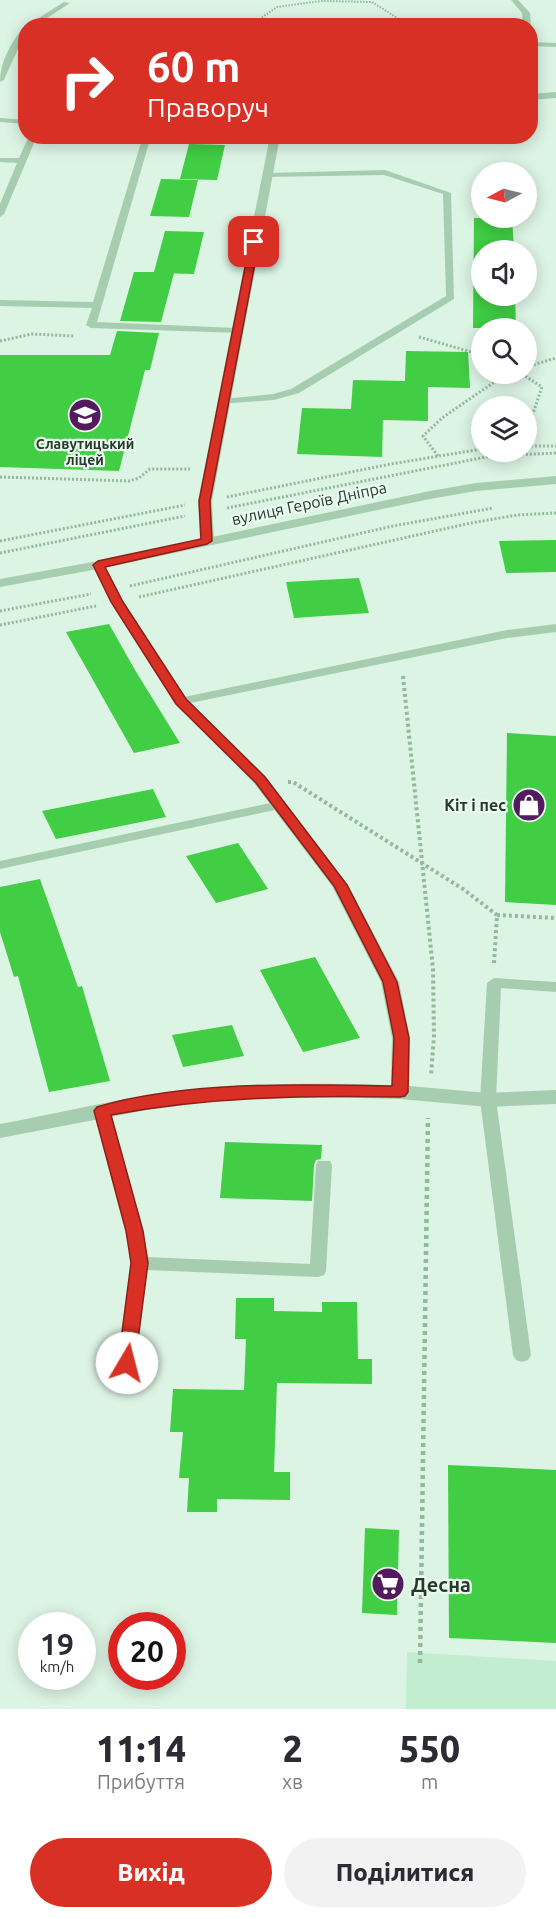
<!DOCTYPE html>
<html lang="uk">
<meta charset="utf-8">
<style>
:root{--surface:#fff;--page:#f2f2f3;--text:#2b2b33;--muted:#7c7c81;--accent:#d93025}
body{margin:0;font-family:Ubuntu,sans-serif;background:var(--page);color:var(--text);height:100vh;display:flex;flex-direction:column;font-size:22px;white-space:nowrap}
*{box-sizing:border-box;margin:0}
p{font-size:20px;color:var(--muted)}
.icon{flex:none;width:33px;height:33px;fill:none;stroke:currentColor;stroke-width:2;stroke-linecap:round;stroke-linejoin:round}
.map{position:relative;height:1709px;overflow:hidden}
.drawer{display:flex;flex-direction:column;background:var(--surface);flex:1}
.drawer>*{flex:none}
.top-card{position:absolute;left:18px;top:18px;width:520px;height:126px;border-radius:24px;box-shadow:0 3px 15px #0003;background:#d93025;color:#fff;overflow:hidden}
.needle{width:39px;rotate:263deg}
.controls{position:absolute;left:471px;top:162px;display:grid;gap:12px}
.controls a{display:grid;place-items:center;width:66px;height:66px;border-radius:50%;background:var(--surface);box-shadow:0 3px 15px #0003;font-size:30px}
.speed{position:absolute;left:18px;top:1612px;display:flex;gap:12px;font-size:30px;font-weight:700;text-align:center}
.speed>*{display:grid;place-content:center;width:78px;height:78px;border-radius:50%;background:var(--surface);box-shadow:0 3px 15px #0003;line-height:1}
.speed small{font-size:15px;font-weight:400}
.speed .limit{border:9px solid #d22;background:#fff;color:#111}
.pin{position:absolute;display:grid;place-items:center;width:51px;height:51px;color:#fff;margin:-26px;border-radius:12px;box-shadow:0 3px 9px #0006}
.me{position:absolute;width:66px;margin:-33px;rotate:8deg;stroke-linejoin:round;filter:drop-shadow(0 0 4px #0008)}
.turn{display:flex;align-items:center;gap:21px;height:126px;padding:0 30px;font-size:27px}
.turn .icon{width:78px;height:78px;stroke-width:2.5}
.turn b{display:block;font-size:42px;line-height:51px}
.eta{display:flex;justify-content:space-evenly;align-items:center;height:102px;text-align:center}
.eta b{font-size:36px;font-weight:800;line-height:42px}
.cta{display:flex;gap:12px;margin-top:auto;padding:12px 30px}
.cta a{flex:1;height:69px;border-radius:36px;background:var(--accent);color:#fff;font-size:24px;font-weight:800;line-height:69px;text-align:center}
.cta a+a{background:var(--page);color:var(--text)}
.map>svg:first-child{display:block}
</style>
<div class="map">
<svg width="556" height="1709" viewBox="0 0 556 1709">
<rect width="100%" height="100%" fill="#dcf4e4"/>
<path fill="#c3edd1" d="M 407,1652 L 556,1661 L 556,1709 L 406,1709 Z"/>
<g fill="#41cd44">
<path d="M 189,144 L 225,145 L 217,180 L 180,179 Z"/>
<path d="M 161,179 L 198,180 L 189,217 L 150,216 Z"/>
<path d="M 474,218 L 512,218 L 514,250 L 482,250 L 482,296 L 515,296 L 516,325 L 505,325 L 505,328 L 473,328 Z"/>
<path d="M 165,231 L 204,232 L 194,274 L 159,273 L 174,273 L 161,322 L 120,321 L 134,272 L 154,272 Z"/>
<path d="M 117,331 L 159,333 L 150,370 L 145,370 L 119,471 L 0,467 L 0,355 L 110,355 Z"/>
<path d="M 406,351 L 468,352 L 470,388 L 428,387 L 428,421 L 383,420 L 382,457 L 297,454 L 302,408 L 351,409 L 353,380 L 405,381 Z"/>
<path d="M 556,540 L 556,572 L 506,573 L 499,541 Z"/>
<path d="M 359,578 L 369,613 L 294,618 L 286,582 Z"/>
<path d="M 109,624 L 135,670 L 180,743 L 134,753 L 66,632 Z"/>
<path d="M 507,733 L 556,736 L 556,905 L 505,902 Z"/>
<path d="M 153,789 L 166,817 L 56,839 L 42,811 Z"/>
<path d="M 238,843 L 268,889 L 216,903 L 186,856 Z"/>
<path d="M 40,879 L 78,987 L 82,986 L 110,1081 L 49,1092 L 18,976 L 14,977 L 0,932 L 0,887 Z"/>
<path d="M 315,957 L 360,1038 L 303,1052 L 260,970 Z"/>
<path d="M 232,1025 L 244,1056 L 183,1067 L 172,1035 Z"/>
<path d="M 225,1142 L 322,1145 L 321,1159 L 316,1160 L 314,1165 L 312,1201 L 220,1198 Z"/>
<path d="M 236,1298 L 274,1298 L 274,1311 L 322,1312 L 322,1302 L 357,1302 L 358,1359 L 372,1359 L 372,1384 L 277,1383 L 274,1472 L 290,1472 L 290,1500 L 217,1499 L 217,1512 L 187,1512 L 189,1478 L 179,1478 L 183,1432 L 170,1432 L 173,1389 L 244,1390 L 246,1339 L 235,1339 Z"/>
<path d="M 448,1465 L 556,1470 L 556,1643 L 449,1638 Z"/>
<path d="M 365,1528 L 399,1530 L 397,1615 L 362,1613 Z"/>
</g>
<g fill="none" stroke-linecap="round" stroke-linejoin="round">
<path stroke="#91b99a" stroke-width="2" stroke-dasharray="1.5 1.5" stroke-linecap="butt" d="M 260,26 L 261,18 L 277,7 L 321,1 L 372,2 L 410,26"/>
<g stroke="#91b99a" stroke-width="3" stroke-dasharray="2 2" stroke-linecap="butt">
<path d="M 419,337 L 482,355"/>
<path d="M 0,341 L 32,334 L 75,336"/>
<path d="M 526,367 L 556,358"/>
<path d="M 522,374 L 542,387 L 528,428 L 529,446"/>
<path d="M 527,446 L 556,446"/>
<path d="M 438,456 L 423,436 L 442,418 L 506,374"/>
<path d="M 0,477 L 129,481 L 139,478 L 150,469 L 190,469"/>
<path d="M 227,497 L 391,464 L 482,449"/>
<path d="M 227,508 L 491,456 L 556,453"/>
<path d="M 0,541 L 185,505"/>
<path d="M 0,553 L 185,516"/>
<path d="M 130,586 L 393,526 L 493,508"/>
<path d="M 139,597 L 471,523 L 517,515 L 556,513"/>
<path d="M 0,611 L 91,594"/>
<path d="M 0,625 L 96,606"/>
</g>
<g stroke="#91b99a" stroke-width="4" stroke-dasharray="3 3" stroke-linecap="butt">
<path d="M 403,676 L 433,969 L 434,1036 L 431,1075"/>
<path d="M 288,782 L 293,782 L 463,889 L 497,915"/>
<path d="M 494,963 L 497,915 L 556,918"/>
</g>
<path stroke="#91b99a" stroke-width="4.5" stroke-dasharray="4 4" stroke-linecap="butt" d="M 420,1663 L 428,1118"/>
<g fill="#a7cdb0" fill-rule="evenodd">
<path d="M 511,0 L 518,0 L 530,13 L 531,26 L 523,26 L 522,13 Z"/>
<path d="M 64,2 L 70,3 L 35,26 L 26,26 Z"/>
<path d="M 23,27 L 26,27 C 26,35 8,69 4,80 L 0,82 C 0,61 11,44 23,27 Z"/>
<path d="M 531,42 L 556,43 L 556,47 L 531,46 Z"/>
<path d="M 0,118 L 26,120 L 26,124 L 0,122 Z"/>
<path d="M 29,136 L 37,136 L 4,214 L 0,217 L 0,204 L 17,163 L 0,162 L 0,158 L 19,158 Z"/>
<path d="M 143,136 L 151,136 L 97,322 L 237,328 L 240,329 L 240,333 L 91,328 L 86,325 L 92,308 L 0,306 L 0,300 L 93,302 Z"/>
<path d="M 385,170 L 451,193 L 454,299 L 299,393 L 274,400 L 219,404 L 219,400 L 223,399 L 273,394 L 291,389 L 446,296 L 443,194 L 384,175 L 267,177 L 263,175 L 267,173 Z"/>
<path d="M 98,562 L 104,565 L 123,602 L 184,697 L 507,630 L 556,624 L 556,632 L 507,638 L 181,705 L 175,701 L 111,602 L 92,565 Z"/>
<path d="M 279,801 L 286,805 L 284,808 L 0,869 L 0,861 Z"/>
<path d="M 494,978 L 556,982 L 556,992 L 501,988 L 496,1100 L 531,1355 L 528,1360 L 522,1362 L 516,1360 L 513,1355 L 480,1100 L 487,983 Z"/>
<path d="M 102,1106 L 107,1107 L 110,1111 L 142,1231 L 146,1257 L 310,1264 L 316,1165 L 318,1161 L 330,1161 L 332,1165 L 326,1271 L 324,1275 L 318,1277 L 146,1270 L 132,1387 L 129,1392 L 123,1394 L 117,1392 L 114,1387 L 131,1263 L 126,1231 L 94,1111 L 97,1107 Z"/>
</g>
<g fill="#a7cdb0" fill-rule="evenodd">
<path d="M 556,92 L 556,98 L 531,100 L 531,94 Z"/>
<path d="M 270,136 L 280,136 L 212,501 L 214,541 L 207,545 L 200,541 L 198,501 Z"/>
<path d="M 181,696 L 186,698 L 266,777 L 348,885 L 399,982 L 410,1038 L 409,1086 L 488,1093 L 556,1090 L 556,1104 L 488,1107 L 400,1099 L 319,1097 L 218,1101 L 162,1107 L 0,1138 L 0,1124 C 54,1114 108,1101 162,1093 C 237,1082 315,1083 391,1085 L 392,1038 L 381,982 L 332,886 L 254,783 L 176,704 L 173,701 Z"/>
</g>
<path fill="#a7cdb0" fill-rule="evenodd" d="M 556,476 L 556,484 L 476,491 L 430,499 L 98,569 L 0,587 L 0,579 L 98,561 L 430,491 L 476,483 Z"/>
</g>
<path fill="#d93025" stroke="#8d1f18" stroke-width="1.5" d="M 254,239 L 259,242 L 210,501 L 212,541 L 207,544 L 105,567 L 123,602 L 186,699 L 265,777 L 347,885 L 397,982 L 409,1038 L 408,1092 L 405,1096 L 400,1097 C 302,1095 207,1097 111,1115 L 143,1231 L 148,1263 L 135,1363 L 133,1368 L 127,1370 L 120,1368 L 118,1363 L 131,1263 L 126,1231 L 94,1111 L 97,1107 C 185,1081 301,1084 392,1086 L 394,1038 L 383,982 L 334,886 L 256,783 L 176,704 L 111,602 L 93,565 L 98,561 L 201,539 L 199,501 L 250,242 Z"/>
<defs>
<g id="school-disc" transform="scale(1.725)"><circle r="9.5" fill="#531b5d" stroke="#e9fbef"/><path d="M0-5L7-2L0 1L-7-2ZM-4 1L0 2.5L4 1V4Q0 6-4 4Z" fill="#fff"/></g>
<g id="shop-disc" transform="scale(1.725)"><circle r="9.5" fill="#531b5d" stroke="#e9fbef"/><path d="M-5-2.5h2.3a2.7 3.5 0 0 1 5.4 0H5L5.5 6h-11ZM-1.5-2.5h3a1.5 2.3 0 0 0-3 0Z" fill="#fff"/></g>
<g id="supermarket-disc" transform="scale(1.725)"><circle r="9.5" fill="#531b5d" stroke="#e9fbef"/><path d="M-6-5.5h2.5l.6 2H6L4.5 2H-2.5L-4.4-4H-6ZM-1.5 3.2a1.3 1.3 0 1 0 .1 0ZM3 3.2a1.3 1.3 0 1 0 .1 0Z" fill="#fff"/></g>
</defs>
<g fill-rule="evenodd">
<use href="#school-disc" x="85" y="415"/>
<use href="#shop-disc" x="529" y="805"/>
<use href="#supermarket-disc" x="388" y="1584"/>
</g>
<g text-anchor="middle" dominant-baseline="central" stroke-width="4.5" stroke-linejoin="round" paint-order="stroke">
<g font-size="14" font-weight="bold" fill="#28392a" stroke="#e9fbef">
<text x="85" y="444">Славутицький<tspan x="85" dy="16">ліцей</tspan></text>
</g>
<g font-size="16" fill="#28392a" stroke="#e9fbef">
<text transform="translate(309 503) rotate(-12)">вулиця Героїв Дніпра</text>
</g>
<g font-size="16" font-weight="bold" fill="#28392a" stroke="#e9fbef" text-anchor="end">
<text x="506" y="805">Кіт і пес</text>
</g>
<g font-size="20" font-weight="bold" fill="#28392a" stroke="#e9fbef" text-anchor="start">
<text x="411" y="1584">Десна</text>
</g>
</g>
</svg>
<div class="controls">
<a><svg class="needle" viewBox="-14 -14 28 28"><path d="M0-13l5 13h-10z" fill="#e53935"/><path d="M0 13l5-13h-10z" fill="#7c7c81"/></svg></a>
<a><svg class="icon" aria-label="sound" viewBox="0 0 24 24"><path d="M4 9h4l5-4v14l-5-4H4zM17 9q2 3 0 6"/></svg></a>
<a><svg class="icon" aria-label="search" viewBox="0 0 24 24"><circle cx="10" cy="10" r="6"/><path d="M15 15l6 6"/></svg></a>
<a><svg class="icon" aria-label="layers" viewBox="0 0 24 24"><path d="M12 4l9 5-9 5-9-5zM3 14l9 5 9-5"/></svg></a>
</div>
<div class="speed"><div>19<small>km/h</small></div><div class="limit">20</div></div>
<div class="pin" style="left:254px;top:242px;background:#d93025"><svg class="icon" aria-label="arrive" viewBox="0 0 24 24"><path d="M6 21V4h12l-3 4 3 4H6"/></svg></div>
<svg class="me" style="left:127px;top:1363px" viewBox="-20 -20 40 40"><circle r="19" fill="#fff"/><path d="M0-13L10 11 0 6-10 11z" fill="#d93025"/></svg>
<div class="top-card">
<div class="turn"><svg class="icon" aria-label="right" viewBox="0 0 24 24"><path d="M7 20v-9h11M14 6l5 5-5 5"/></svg><div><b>60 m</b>Праворуч</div></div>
</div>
</div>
<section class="drawer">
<div class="eta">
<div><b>11:14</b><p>Прибуття</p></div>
<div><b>2</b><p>хв</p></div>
<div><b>550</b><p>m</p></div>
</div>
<div class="cta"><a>Вихід</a><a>Поділитися</a></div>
</section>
